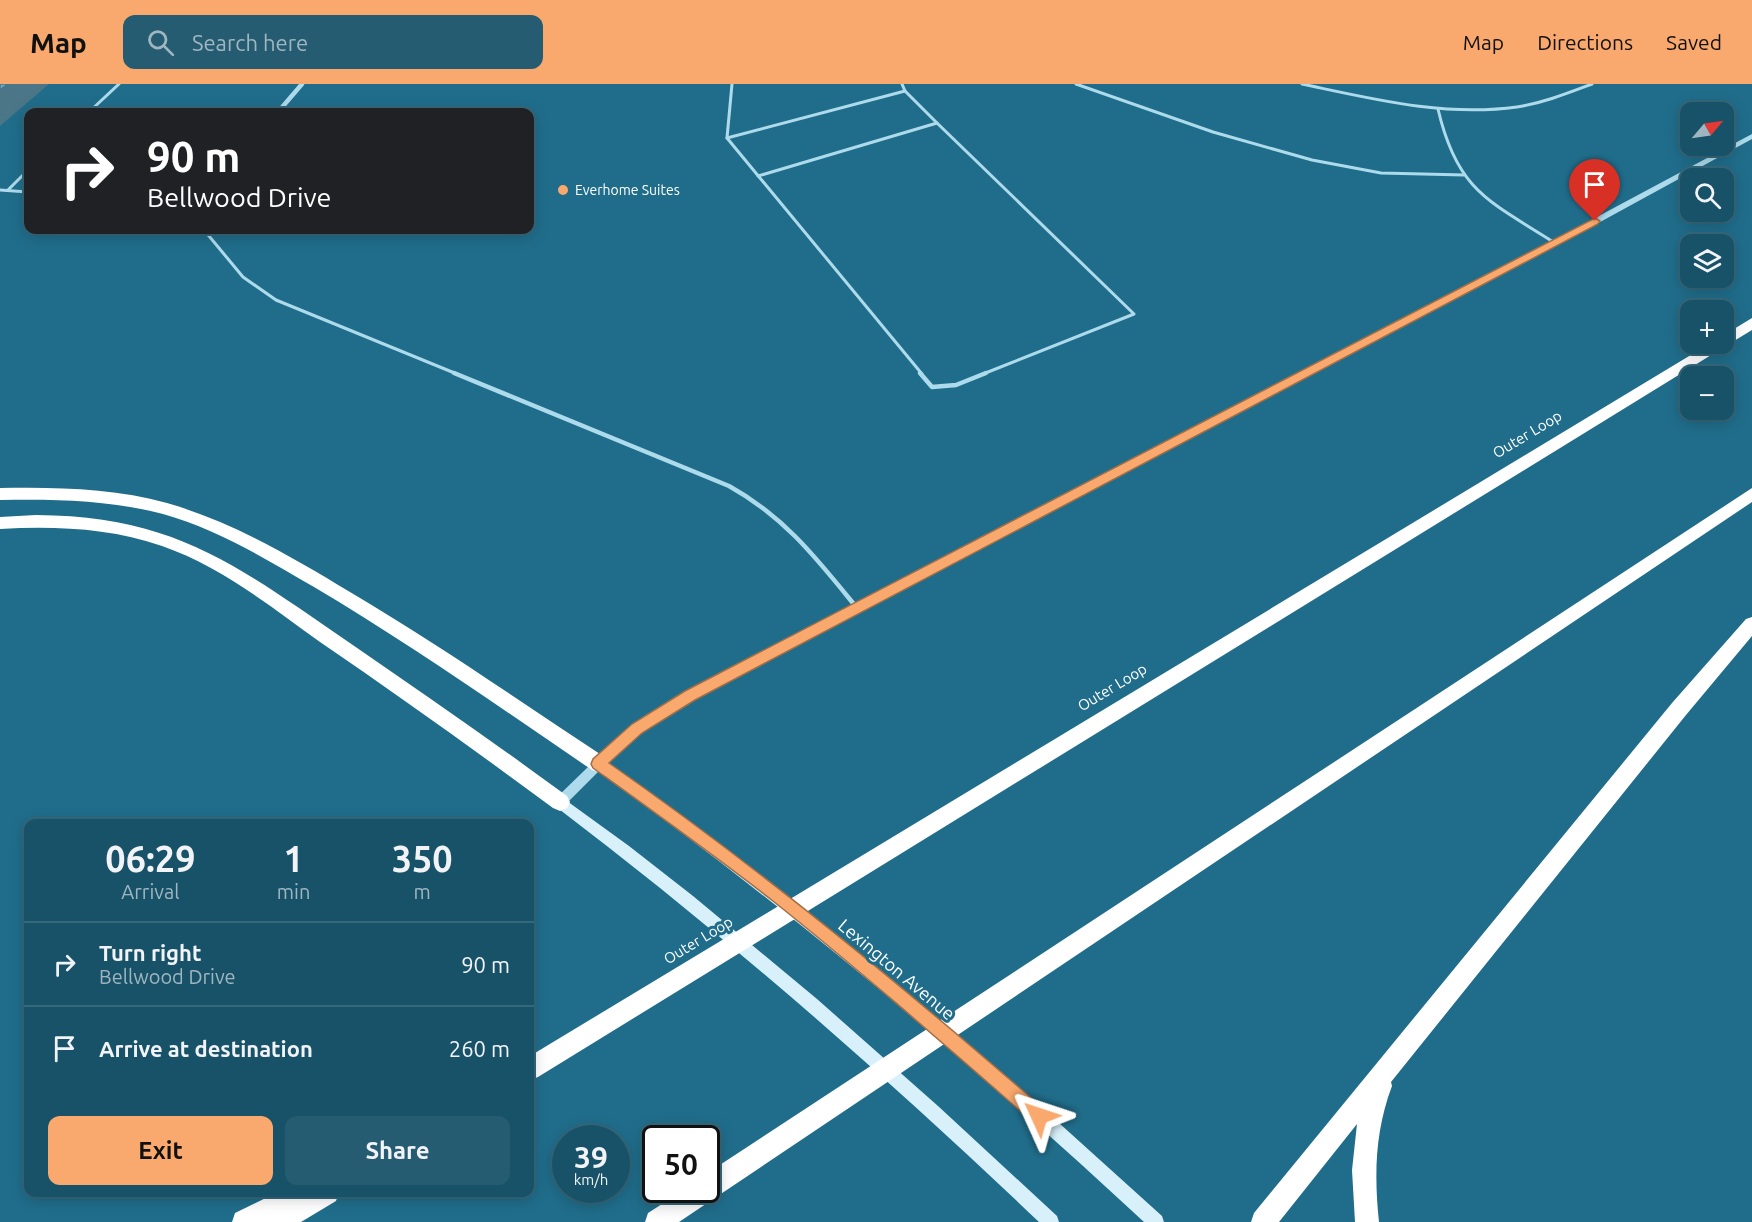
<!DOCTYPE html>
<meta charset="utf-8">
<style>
:root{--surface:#185268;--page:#255c71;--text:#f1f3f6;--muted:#9fb6c0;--line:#36697c;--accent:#f9a96d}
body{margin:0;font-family:Ubuntu,sans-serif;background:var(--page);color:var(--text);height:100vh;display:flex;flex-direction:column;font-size:22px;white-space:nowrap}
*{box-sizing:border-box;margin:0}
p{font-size:20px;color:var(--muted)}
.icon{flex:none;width:33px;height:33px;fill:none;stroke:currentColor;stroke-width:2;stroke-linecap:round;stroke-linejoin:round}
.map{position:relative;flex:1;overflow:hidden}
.drawer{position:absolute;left:24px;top:735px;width:510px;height:378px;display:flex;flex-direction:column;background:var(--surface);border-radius:12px;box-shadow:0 3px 15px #0003,0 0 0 2px var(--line)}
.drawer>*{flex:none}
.top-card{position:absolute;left:24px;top:24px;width:510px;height:126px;border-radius:12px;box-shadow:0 3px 15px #0003,0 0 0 2px var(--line);background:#202124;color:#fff;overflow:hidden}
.needle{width:39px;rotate:61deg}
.fabs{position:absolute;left:1680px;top:18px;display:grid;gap:12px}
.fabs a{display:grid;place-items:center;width:54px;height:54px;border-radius:12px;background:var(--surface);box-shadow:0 3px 15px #0003,0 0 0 2px var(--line);font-size:30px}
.speed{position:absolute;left:552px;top:1041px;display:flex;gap:12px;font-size:30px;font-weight:700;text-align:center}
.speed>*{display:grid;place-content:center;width:78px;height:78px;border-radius:50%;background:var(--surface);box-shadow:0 3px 15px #0003,0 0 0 2px var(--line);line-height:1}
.speed small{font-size:15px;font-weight:400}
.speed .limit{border:3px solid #111;border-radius:9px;background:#fff;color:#111}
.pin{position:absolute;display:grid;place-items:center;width:51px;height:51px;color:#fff;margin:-62px -26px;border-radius:50% 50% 50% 0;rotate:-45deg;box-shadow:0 0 6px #0007}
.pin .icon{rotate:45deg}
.me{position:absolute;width:66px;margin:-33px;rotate:312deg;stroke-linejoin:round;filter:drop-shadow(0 0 4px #0008)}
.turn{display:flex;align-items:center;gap:21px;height:126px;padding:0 24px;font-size:27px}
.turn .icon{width:78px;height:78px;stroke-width:2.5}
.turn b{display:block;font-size:42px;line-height:51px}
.eta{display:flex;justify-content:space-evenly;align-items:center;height:102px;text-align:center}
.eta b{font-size:36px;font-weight:700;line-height:42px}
.action{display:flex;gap:12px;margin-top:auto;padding:12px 24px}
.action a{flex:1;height:69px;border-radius:12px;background:var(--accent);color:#111;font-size:24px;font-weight:700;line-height:69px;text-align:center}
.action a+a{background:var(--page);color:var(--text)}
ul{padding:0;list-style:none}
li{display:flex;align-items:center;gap:18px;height:84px;padding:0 24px;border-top:2px solid var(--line)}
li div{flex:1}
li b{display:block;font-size:22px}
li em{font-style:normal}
header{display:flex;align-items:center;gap:36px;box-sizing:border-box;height:84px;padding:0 30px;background:var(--accent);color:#111}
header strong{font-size:28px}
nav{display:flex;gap:33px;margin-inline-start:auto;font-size:21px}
.search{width:420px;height:54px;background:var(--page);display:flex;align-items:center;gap:15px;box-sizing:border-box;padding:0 21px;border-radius:12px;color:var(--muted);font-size:22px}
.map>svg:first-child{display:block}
</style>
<header>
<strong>Map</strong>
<div class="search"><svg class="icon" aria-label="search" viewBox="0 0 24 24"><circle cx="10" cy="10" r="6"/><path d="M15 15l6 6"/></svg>Search here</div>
<nav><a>Map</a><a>Directions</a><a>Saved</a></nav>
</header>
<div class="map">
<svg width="1752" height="1138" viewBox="0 0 1752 1138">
<rect width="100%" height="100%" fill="#206d8b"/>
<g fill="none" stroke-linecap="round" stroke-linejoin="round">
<g stroke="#addbeb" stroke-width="3">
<path d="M 732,0 L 727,54 L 922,290"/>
<path d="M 902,0 L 905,7 L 937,39 L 1134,230 L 983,290"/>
<path d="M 1076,0 L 1213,48 L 1312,76 L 1381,89 L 1464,91"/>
<path d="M 1302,0 C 1373,15 1444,33 1517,23 C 1543,19 1568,9 1592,0"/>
<path d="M 1438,25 C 1457,107 1489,117 1555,159"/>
<path d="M 89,28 L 119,0"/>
<path d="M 727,54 L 905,7"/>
<path d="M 758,92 L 937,39"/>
<path d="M 0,106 L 28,108"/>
<path d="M 8,106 L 28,86"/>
<path d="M 204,146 L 243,193 L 276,216 L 457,290"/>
</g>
<g stroke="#addbeb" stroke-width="4.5">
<path d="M 454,289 L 729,402 C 785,433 817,475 857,524"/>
<path d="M 920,289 L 932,303 L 956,301 L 986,289"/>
</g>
<path stroke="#addbeb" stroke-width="4.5" d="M 278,28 L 302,0"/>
<path fill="#addbeb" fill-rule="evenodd" d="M 1752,50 L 1752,55 L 1558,161 L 675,624 L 627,659 L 564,722 L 560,723 L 556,722 L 554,718 L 556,714 L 619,653 L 667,618 L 1552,157 Z"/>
<g fill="#d8f0f9" fill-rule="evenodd">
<path d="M 599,674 L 677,728 L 749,782 L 890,894 L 1028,1011 L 1162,1132 L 1164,1138 L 1144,1138 C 969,976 788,824 594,684 L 593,680 L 594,676 Z"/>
<path d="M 560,712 L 629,762 L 693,812 L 817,915 L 938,1022 L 1057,1132 L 1059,1138 L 1039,1138 C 885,991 725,851 555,722 L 553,718 L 555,714 Z"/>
</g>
<g fill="#fff" fill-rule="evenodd">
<path d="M 1752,234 L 1752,246 L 1729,260 L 538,993 L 530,996 L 530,972 L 1709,260 L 1724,260 L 1724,251 Z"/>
<path d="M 0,404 C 56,403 113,404 167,419 C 233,438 292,473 350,508 C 438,560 521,618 606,674 L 609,680 L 606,686 L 599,688 L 592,686 C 501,624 410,560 314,503 C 266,475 217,445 163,430 C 110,416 55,415 0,416 Z"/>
<path d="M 1752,404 L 1752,418 L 679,1138 L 645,1138 L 648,1129 L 684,1106 L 706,1106 L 706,1090 Z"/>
<path d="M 36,431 C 176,432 237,482 347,557 C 411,601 475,645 538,691 L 567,712 L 570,718 L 567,724 L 560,727 L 553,724 C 476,667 399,612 320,558 C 270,522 220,482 162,462 C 109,444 55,442 0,445 L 0,433 Z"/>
<path d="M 1752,533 L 1752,552 L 1686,631 L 1391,998 L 1392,1002 C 1375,1047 1374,1091 1379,1138 L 1355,1138 L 1352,1086 L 1357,1040 L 1279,1138 L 1251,1138 L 1254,1129 L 1672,619 L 1746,535 Z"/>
<path d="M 278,1108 L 339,1108 L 336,1117 L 301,1138 L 232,1138 L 235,1129 Z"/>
</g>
</g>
<path fill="#4a7687" d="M 8,0 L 49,0 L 0,42 L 0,6 Z"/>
<path fill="#6aa9c1" stroke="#4a7687" stroke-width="1.5" d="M 0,0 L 8,0 L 0,6 Z"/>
<path fill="#f9a96d" stroke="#a26e47" stroke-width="1.5" d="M 1595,134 L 1600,137 L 1598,140 L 695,616 L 642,649 L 609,679 C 762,786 905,904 1045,1026 L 1048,1032 L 1045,1038 L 1039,1041 L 1033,1038 C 947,963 862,888 773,817 C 714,771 654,728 593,684 L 591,680 L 593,675 L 632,640 L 685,607 Z"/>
<circle fill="#f9a96d" stroke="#206d8b" stroke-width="2" cx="563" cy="106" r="6"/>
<g text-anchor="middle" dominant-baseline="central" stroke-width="6" stroke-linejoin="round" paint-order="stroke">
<g font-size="14" fill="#fff" stroke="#206d8b" text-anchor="start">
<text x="575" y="106">Everhome Suites</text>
</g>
<g font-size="15" fill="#fff" stroke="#206d8b">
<text transform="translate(1527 350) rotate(-31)">Outer Loop</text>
<text transform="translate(1112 603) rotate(-31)">Outer Loop</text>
<text transform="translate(698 856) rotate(-31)">Outer Loop</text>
</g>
<g font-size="18" fill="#fff" stroke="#206d8b">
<text transform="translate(897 885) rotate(40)">Lexington Avenue</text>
</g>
</g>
</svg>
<div class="fabs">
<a><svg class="needle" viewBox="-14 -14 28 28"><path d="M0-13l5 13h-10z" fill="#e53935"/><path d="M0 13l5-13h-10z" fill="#9fb6c0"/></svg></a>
<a><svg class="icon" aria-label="search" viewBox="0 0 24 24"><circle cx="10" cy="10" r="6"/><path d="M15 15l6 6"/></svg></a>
<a><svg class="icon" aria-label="layers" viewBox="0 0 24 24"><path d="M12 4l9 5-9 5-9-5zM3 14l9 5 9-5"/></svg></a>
<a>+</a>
<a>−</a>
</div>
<div class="speed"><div>39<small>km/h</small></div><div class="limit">50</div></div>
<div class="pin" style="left:1595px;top:137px;background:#d93025"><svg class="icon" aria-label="arrive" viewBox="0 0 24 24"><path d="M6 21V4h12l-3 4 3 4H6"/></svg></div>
<svg class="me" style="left:1039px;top:1032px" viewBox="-20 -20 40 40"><path d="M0-17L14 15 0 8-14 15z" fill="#f9a96d" stroke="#fff" stroke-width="4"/></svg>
<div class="top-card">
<div class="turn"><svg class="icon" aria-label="right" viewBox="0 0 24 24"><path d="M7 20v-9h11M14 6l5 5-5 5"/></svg><div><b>90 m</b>Bellwood Drive</div></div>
</div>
<section class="drawer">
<div class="eta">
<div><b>06:29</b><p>Arrival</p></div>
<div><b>1</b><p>min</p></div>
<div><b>350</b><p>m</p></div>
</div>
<ul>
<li><svg class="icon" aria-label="right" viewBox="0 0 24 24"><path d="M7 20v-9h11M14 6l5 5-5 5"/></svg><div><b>Turn right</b><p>Bellwood Drive</p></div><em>90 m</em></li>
<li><svg class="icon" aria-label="arrive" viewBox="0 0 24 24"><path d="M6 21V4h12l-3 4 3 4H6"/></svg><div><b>Arrive at destination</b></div><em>260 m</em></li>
</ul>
<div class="action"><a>Exit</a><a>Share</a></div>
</section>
</div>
